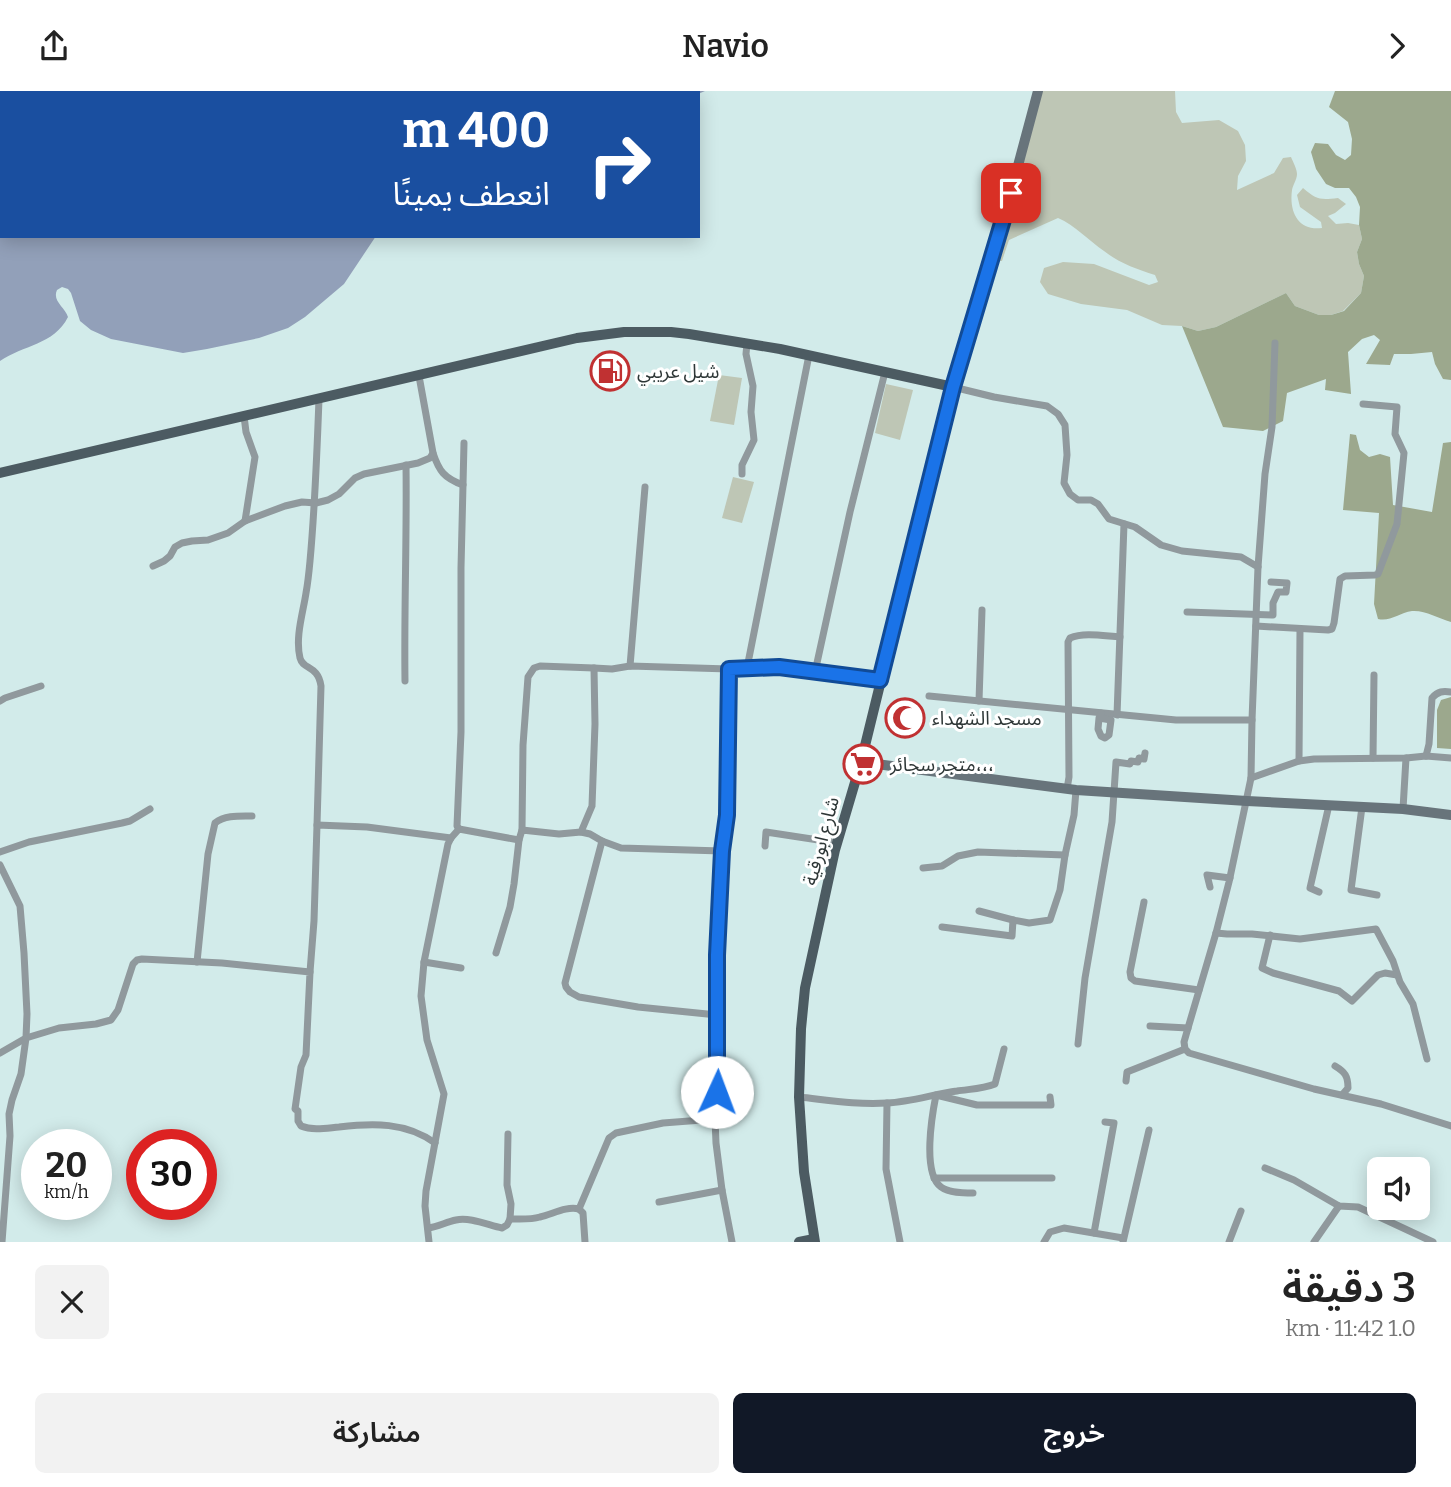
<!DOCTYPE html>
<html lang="ar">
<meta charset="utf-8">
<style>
:root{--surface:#fff;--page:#f2f2f2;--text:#222;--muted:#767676;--accent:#111827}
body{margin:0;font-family:Bitter,"Noto Sans Arabic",serif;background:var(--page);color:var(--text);direction:rtl;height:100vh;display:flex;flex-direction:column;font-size:26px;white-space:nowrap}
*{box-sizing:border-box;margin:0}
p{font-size:23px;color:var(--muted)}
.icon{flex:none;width:38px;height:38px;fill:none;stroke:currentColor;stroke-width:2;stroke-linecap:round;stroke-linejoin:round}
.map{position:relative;height:1151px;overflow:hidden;direction:ltr}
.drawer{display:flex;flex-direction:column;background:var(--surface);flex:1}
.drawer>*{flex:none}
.hud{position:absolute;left:0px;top:0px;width:700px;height:147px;box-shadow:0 4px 18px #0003;direction:rtl;background:#1a4fa0;color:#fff;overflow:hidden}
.controls{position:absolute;left:1367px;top:1066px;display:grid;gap:14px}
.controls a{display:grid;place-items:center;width:63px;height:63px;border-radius:10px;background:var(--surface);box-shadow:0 4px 18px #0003;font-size:35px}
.speed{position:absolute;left:21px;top:1038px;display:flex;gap:14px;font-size:35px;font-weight:700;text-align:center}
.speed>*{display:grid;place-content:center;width:91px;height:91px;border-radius:50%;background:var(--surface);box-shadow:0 4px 18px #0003;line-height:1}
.speed small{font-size:18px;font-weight:400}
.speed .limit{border:10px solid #d22;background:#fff;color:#111}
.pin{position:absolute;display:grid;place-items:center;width:60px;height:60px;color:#fff;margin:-30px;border-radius:14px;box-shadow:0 4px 10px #0006}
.me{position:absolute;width:77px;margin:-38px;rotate:2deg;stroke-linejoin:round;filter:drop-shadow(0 0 5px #0008)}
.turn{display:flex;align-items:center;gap:24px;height:147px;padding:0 35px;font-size:32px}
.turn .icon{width:91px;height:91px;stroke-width:2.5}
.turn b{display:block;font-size:49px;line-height:60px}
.round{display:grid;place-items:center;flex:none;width:74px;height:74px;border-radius:10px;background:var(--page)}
.head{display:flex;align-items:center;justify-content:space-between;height:119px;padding:0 35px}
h1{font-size:42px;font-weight:600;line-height:52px}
.primary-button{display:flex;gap:14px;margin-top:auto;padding:14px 35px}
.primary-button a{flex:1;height:80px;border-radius:10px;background:var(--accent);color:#fff;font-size:28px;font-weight:600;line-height:80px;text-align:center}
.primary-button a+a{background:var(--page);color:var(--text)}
header{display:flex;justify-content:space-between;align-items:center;height:91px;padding:0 35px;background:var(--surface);font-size:32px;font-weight:600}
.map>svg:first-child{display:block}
</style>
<header><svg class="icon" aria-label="forward" viewBox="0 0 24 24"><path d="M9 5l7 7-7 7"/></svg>Navio<svg class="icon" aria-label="share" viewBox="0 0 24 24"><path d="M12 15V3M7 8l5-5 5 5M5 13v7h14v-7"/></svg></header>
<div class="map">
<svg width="1451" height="1151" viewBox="0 0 1451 1151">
<rect width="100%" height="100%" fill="#d2ebea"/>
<g fill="#bec6b5">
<path d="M 1038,0 L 1175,0 L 1176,21 L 1182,32 L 1219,29 L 1238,40 L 1245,54 L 1246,70 L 1238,85 L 1237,99 L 1274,82 L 1283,67 L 1291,66 C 1293,71 1297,78 1297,83 C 1297,88 1293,94 1292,99 C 1289,121 1298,140 1322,137 L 1321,131 L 1300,116 L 1297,104 L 1303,97 C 1317,109 1320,109 1338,107 L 1346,113 L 1335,122 L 1328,125 L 1336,133 L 1348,132 L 1359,134 L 1362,148 L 1357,161 L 1359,173 L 1364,185 L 1361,202 L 1343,220 L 1331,224 L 1319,224 L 1295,215 L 1286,202 L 1216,236 L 1198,240 L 1182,235 L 1162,234 L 1127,219 L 1081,213 L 1048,203 L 1040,191 L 1044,177 L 1063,171 L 1094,173 L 1149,194 L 1158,191 L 1155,184 C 1136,178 1119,172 1104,160 C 1089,150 1075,134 1058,127 L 1009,149 L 1002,170 L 991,170 Z"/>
<path d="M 719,284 L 742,287 L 734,334 L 710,330 Z"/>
<path d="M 886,293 L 913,299 L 900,349 L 875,342 Z"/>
<path d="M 733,386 L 754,391 L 742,432 L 722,427 Z"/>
</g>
<g fill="#9ca88d">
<path d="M 1335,0 L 1451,0 L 1451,289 L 1443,288 L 1435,273 L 1432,261 L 1411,263 L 1394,263 L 1390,274 L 1366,273 L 1380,249 L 1374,244 L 1362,248 L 1348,261 L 1351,303 L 1325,299 L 1326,288 L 1287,302 L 1283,330 L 1263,340 L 1223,336 L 1182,235 L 1198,240 L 1216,236 L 1286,202 L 1295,215 L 1319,224 L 1331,224 L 1344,220 L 1361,202 L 1364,185 L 1359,173 L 1357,161 L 1362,148 L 1359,134 L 1360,116 L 1356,106 L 1349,97 L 1335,97 L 1326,93 L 1316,78 L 1311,61 L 1315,52 L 1328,53 L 1336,64 L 1345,69 L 1351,64 L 1352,48 L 1348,31 L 1329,16 Z"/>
<path d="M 1350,343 L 1356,344 L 1360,359 L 1369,366 L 1380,363 L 1390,366 L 1393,414 L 1432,421 L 1443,352 L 1451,351 L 1451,531 C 1438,527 1425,519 1412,520 C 1399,522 1390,531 1378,528 L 1374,513 L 1379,422 L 1343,419 Z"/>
<path d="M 1451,606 L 1451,658 L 1437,657 L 1437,619 L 1441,609 Z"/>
</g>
<path fill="#92a0b9" d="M 0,0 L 705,0 L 698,3 L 698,2 L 2,2 L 2,145 L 376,145 L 344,193 L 305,226 L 288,237 L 259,247 L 207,258 L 183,262 L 111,248 L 91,239 L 80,230 L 71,202 L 68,198 L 62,196 L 57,199 C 52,210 65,216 68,226 C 54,254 23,254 0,270 Z"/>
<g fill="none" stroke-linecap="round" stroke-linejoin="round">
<g stroke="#90999d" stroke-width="7">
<path d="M 1275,252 L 1272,336 L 1265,383 L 1258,476 L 1252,629 L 1251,687 L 1229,791 L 1216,842 L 1188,937 L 1184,951 L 1185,958 L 1189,962 L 1314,998 L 1381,1013 L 1451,1035"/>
<path d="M 953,296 L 994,306 L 1047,315 L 1058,323 L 1065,334 L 1067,364 L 1064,392 L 1070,403 L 1078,409 L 1091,409 L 1098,413 L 1109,428 L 1135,436 L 1161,454 L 1182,460 L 1241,466 L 1258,476"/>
<path d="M 244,325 L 246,341 L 255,366 L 245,430"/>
<path d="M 433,362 C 439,380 444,387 463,394"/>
<path d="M 742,383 L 742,374 L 754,349 L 751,321 L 753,295 L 746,263 L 747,252"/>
<path d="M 153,475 L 164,470 L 170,465 L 175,456 L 182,452 L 192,450 L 208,449 L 228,442 L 245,430 L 285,415 L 302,411 L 316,412 L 328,409 L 339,403 L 355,387 L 364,383 L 418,372 L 430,367 L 433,362 L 419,285"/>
<path d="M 1187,521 L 1273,524 L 1273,512 L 1278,501 L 1286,501 L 1287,492 L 1271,491"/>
<path d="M 1256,535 L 1328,539 L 1332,538 L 1334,532 L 1340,488 L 1345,485 L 1375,484 L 1378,483 L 1397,433 L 1404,362 L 1395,343 L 1397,316 L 1363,313"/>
<path d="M 630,575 L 645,396"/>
<path d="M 747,577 L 809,264"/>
<path d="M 729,578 L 727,724 L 722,760 L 717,864 L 718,963 L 715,1028 L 716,1052 L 722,1099 L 732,1151"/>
<path d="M 815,581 L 850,421 L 885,281"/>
<path d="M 405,590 C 404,518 407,446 406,374"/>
<path d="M 929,605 L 1176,629 L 1252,629"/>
<path d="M 0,610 L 5,607 L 41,595"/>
<path d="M 979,610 L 982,519"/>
<path d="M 1117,624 L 1124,433"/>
<path d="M 1099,627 L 1098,638 L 1101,645 L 1105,647 L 1109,644 L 1111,629 L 1099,627 L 1101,622"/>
<path d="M 1426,665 L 1429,653 L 1432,607 C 1438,600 1443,600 1451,601"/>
<path d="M 1373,667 L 1374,584"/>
<path d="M 1299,670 L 1300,538"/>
<path d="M 1251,687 L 1299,670 L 1314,668 L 1406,667 L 1426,665 L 1451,667"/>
<path d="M 1067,698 L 1069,686 L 1068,551 L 1070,547 C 1084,541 1104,545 1120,546"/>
<path d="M 1362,716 L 1351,799 L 1377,804"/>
<path d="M 1403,718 L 1406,667"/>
<path d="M 317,734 L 321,595 C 318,574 303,579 300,567 C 295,546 303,522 306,502 C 308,491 309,481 310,470 C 315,416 317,362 319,308"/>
<path d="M 459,738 L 457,735 L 461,641 L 461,477 L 464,352"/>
<path d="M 522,739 L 523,654 L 528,586 L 534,577 L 540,575 L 594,577"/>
<path d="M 581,741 L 590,743 L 602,750 L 621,757 L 722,760"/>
<path d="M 602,750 L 565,892 L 566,896 L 570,901 L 579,906 L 638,916 L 717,924"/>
<path d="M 765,755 L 766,741 L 838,752"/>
<path d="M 0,761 L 29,751 L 122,732 L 130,730 L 150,718"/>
<path d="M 0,774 L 20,815 L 24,862 L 27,923 L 26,947 L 0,962"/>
<path d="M 923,777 L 942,775 L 958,765 L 978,761 L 1065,764"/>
<path d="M 1210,796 L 1207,784 L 1230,787"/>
<path d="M 1319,801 L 1310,797 L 1329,714"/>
<path d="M 1144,811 L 1130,881 L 1131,887 L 1135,890 L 1199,899"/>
<path d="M 979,820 L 1013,829"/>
<path d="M 942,836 L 1012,845 L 1013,829 L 1029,832 L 1050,829 L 1060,799 L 1065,764 L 1074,724 L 1076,699"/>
<path d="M 1216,842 L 1227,843 L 1252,843 L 1300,848 L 1376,838 L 1393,870 L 1400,891 L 1413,913 L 1427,968"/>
<path d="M 1270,844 L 1262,877 L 1273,882 L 1339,900 L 1352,910 L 1378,884 L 1385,882 L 1397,884"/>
<path d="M 496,862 L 510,816 L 514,793 L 519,749"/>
<path d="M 197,871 L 208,763 L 215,732 C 225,724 239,725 252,725"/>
<path d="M 424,871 L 461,877"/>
<path d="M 310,881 L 314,830 L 317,734 L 367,736 L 451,747"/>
<path d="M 1150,935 L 1188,937"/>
<path d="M 1078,953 L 1085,887 L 1112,731 L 1116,671 L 1130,673 L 1131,670 L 1138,671 L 1139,667 L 1144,668 L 1145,662"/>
<path d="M 1335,975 C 1345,981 1348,985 1348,997 L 1342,1004"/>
<path d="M 1126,990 L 1127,981 L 1185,958"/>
<path d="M 799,1006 C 828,1009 857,1014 887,1012 C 911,1011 934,1003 957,1000 C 970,998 983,998 995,993 L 1004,958"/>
<path d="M 887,1012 L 886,1078 L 900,1151"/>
<path d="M 1265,1077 L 1294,1089 L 1339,1115 L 1358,1116 L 1433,1151"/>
<path d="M 934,1087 L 1052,1087"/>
<path d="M 973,1102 C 963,1102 949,1102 941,1096 C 922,1082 932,1024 936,1004 L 977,1014 L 1051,1014 L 1050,1006"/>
<path d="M 659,1111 L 722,1099"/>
<path d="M 510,1128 C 520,1128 530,1129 540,1126 C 553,1123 566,1115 579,1118"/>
<path d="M 428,1137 C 438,1136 446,1131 456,1129 C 470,1126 488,1134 502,1137 L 507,1134 L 510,1128 L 511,1113 L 507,1094 L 508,1043"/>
<path d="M 1094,1142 L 1114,1032 L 1105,1031"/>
<path d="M 2,1151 L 10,1045 L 9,1023 L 12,1009 L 21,983 L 26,947 L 59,937 L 96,933 L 111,929 L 118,919 L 133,873 L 137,869 L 142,868 L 222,872 L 310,881 L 306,964 L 301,976 L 295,1018 L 298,1020 L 298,1030 L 301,1035 C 313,1040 327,1037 339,1036 C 373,1032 406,1031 435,1052"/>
<path d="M 429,1151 L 425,1115 L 426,1100 L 444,1003 L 427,949 L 421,905 L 424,871 L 448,753 L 451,747 L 459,738 L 519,749 L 522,739 L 559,743 L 581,741 L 592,715 L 595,633 L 594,577 L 612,578 L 630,575 L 729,578 L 779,576 L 880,589"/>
<path d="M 585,1151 L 583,1122 L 579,1118 L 609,1047 L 616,1042 L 663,1032 L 715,1028"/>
<path d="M 1044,1151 L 1050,1141 L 1064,1137 L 1123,1147"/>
<path d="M 1123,1151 L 1149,1039"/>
<path d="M 1229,1151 L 1241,1120"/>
<path d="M 1314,1151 L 1339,1115"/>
</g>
<g stroke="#68747b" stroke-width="10">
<path d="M 953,296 L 1004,127 L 1038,0"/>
<path d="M 861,671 L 1076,699 L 1247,710 L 1403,718 L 1451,724"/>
</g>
<g stroke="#4c5b62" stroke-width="10">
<path d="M 0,382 L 577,247 L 624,241 L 671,241 L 689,243 L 780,258 L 953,296 L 861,671 L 835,759 L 805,897 L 801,938 L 799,1006 L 804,1081 L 815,1151"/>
<path d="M 799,1151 L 814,1148"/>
</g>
</g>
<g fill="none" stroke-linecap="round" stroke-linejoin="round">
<g stroke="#114b97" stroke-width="18">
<path id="route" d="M 717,1001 L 717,864 L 722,760 L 727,724 L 729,578 L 779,576 L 880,589 L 953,296 L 1011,102"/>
</g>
<use href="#route" stroke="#1a73e8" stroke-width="12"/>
</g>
<defs>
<g id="fuel-ring" transform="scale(2.0125)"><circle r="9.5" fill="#fff" stroke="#c03132" stroke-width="1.5"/><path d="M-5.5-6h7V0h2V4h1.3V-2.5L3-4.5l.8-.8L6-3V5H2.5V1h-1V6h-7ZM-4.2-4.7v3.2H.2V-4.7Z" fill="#c03132"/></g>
<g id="mosque-ring" transform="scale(2.0125)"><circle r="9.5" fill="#fff" stroke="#c03132" stroke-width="1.5"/><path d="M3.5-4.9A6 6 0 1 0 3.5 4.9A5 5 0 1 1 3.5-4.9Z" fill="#c03132"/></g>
<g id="supermarket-ring" transform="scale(2.0125)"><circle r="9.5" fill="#fff" stroke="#c03132" stroke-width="1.5"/><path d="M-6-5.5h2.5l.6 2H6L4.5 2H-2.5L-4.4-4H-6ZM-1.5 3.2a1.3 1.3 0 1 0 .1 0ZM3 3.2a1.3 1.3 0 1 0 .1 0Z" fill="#c03132"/></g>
</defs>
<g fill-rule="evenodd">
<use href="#fuel-ring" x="610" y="280"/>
<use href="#mosque-ring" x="905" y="627"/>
<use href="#supermarket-ring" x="863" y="673"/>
</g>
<g text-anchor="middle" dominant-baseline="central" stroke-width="6" stroke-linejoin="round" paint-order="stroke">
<g font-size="19" fill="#2e3737" stroke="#fff" text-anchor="start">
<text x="637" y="280">شيل عريبي</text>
<text x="932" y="627">مسجد الشهداء</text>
<text x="890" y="673">متجر سجائر،،،</text>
</g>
<g font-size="19" fill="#2e3737" stroke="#fff">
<text transform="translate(821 750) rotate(-75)">شارع ابورقية</text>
</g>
</g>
</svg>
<div class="controls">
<a><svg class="icon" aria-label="sound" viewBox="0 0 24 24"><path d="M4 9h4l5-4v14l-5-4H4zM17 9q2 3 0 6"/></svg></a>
</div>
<div class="speed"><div>20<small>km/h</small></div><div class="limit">30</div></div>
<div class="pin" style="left:1011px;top:102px;background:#d93025"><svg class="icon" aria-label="arrive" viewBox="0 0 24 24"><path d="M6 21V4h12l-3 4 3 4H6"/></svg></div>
<svg class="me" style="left:717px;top:1001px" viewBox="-20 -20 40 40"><circle r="19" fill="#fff"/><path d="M0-13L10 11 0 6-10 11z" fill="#1a73e8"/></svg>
<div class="hud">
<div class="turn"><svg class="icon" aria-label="right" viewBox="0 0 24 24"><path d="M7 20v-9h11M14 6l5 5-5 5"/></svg><div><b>400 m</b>انعطف يمينًا</div></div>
</div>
</div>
<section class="drawer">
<div class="head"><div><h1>3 دقيقة</h1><p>1.0 km · 11:42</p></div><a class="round"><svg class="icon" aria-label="close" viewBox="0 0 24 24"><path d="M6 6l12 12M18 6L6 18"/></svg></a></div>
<div class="primary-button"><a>خروج</a><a>مشاركة</a></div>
</section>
